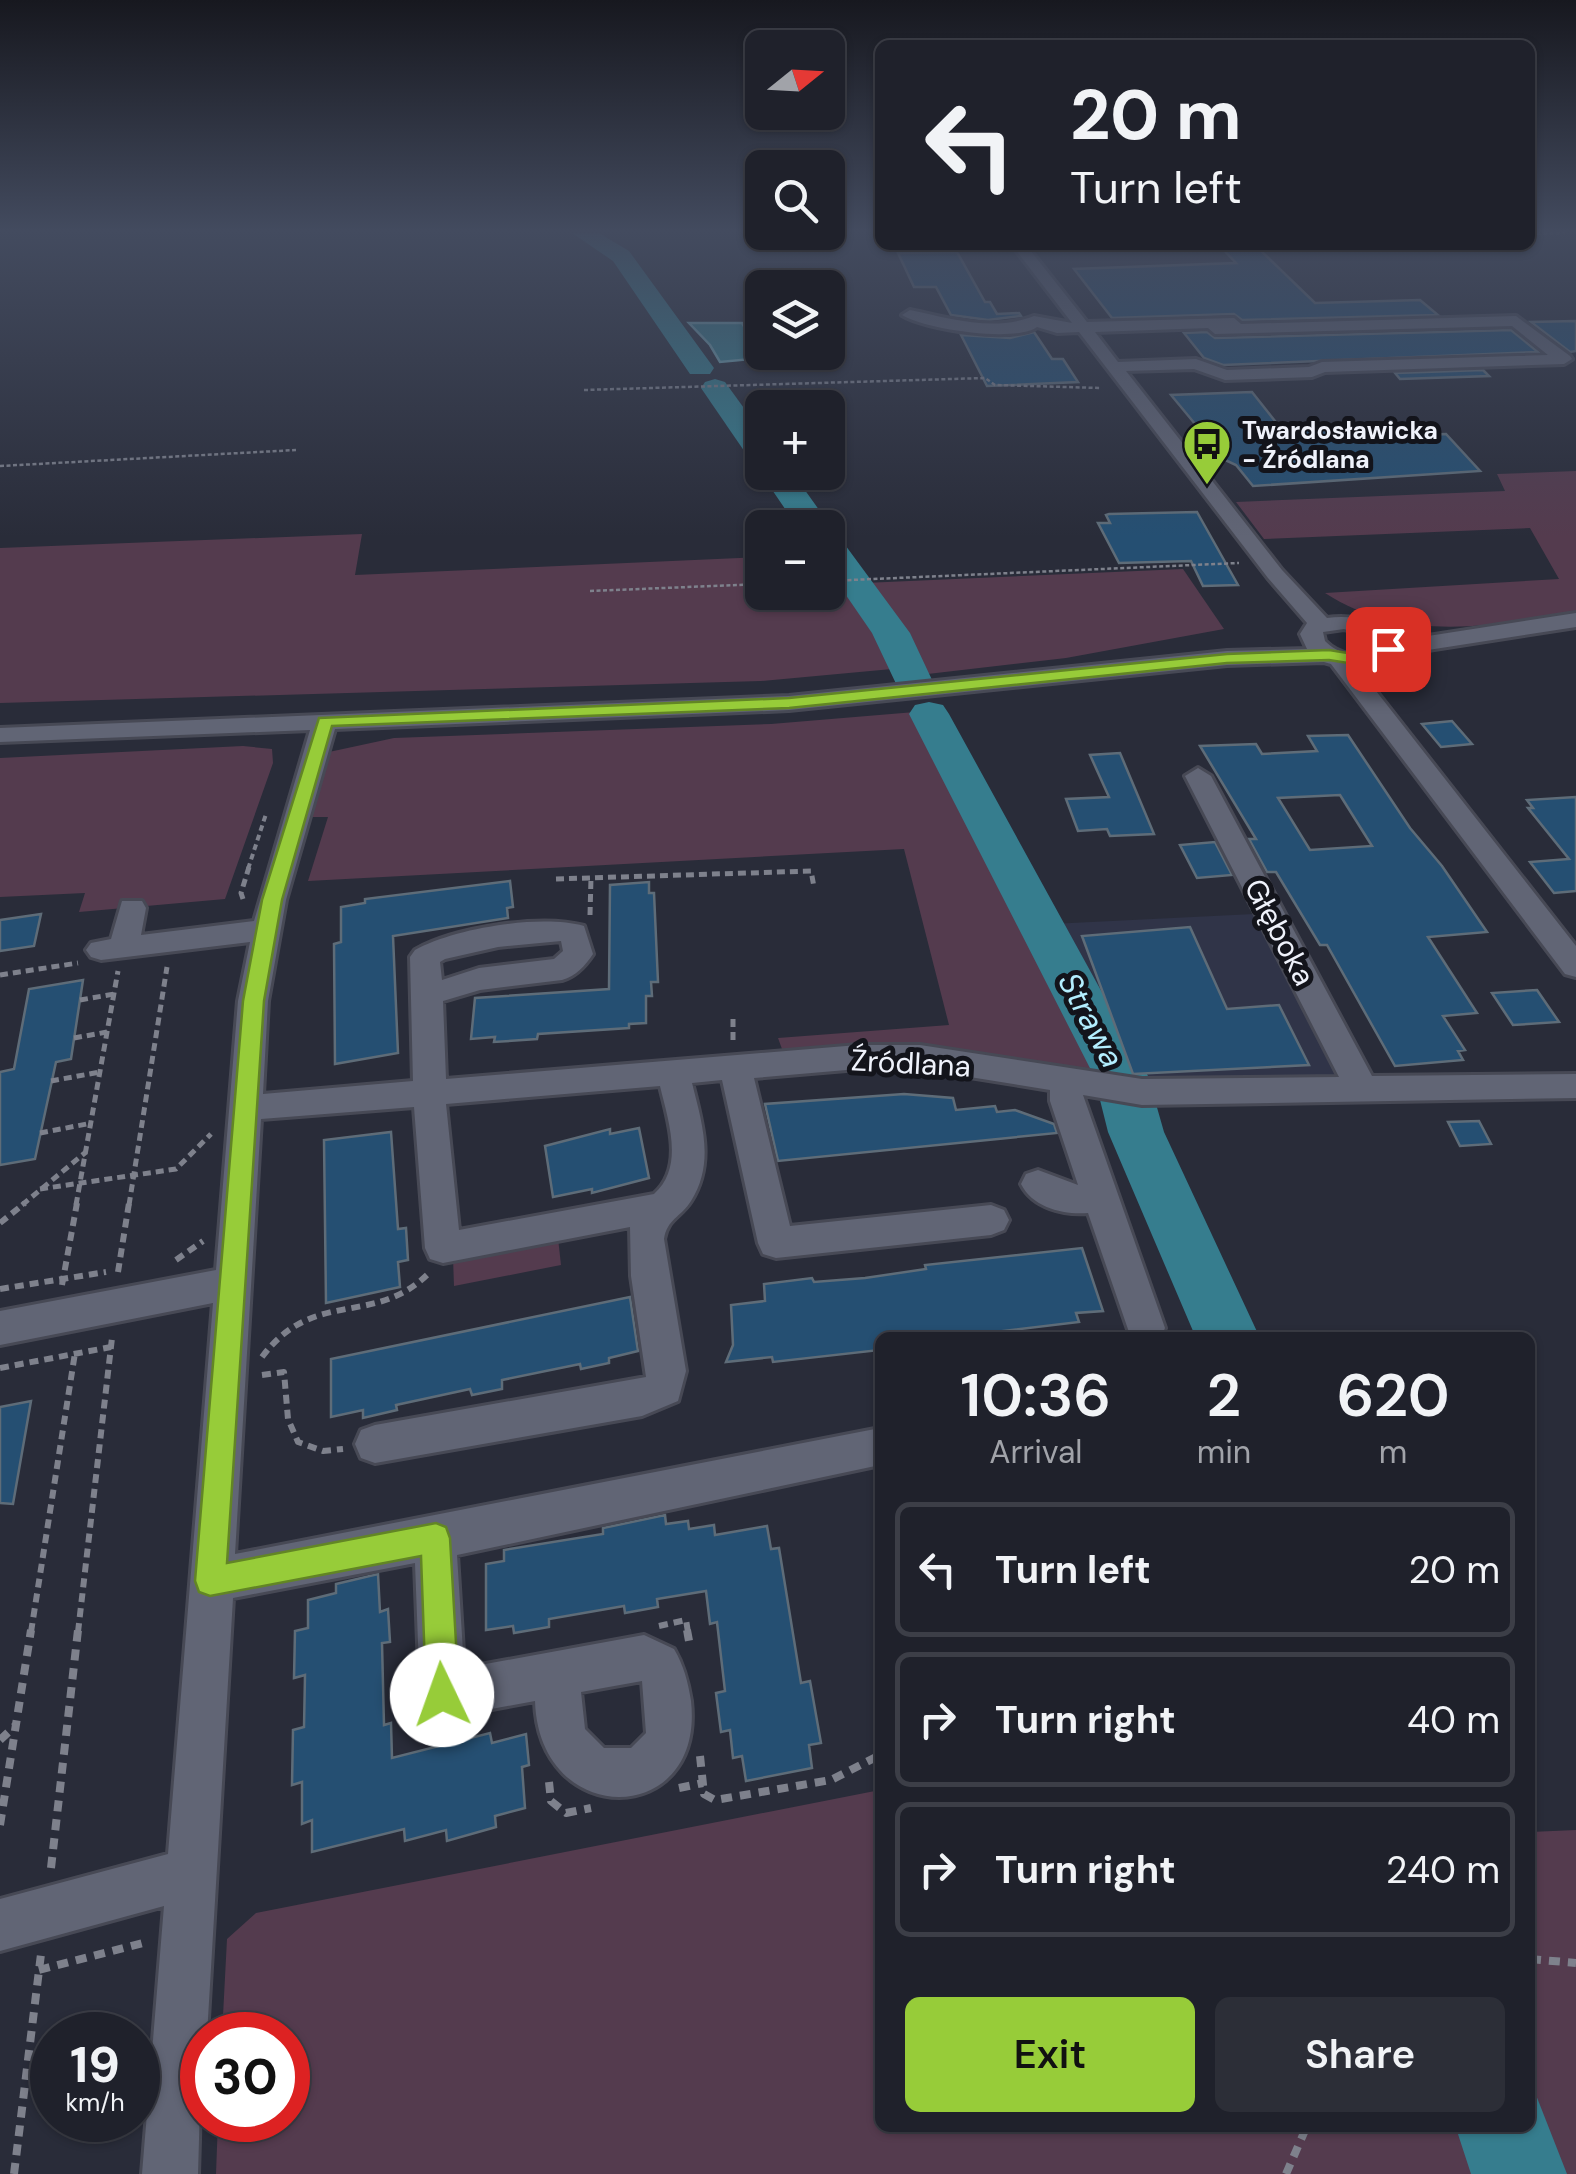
<!DOCTYPE html>
<meta charset="utf-8">
<style>
:root{--surface:#1f212b;--page:#2c2e37;--text:#f1f3f6;--muted:#a1a3a9;--line:#3c3e47;--accent:#97cc39}
body{margin:0;font-family:"DM Sans",sans-serif;background:var(--page);color:var(--text);height:100vh;display:flex;flex-direction:column;font-size:38px;white-space:nowrap}
*{box-sizing:border-box;margin:0}
p{font-size:32px;color:var(--muted)}
.icon{flex:none;width:55px;height:55px;fill:none;stroke:currentColor;stroke-width:2;stroke-linecap:round;stroke-linejoin:round}
.map{position:relative;flex:1;overflow:hidden}
.drawer{position:absolute;left:875px;top:1332px;width:660px;height:800px;display:flex;flex-direction:column;background:var(--surface);border-radius:15px;box-shadow:0 2px 8px #0004,0 0 0 2px var(--line)}
.drawer>*{flex:none}
.guide{position:absolute;left:875px;top:40px;width:660px;height:210px;border-radius:15px;box-shadow:0 2px 8px #0004,0 0 0 2px var(--line);background:#1f212b;color:var(--text);overflow:hidden}
.needle{width:65px;rotate:72deg}
.controls{position:absolute;left:745px;top:30px;display:grid;gap:20px}
.controls a{display:grid;place-items:center;width:100px;height:100px;border-radius:15px;background:var(--surface);box-shadow:0 2px 8px #0004,0 0 0 2px var(--line);font-size:50px}
.speed{position:absolute;left:30px;top:2012px;display:flex;gap:20px;font-size:50px;font-weight:700;text-align:center}
.speed>*{display:grid;place-content:center;width:130px;height:130px;border-radius:50%;background:var(--surface);box-shadow:0 2px 8px #0004,0 0 0 2px var(--line);line-height:1}
.speed small{font-size:25px;font-weight:400}
.speed .limit{border:15px solid #d22;background:#fff;color:#111}
.pin{position:absolute;display:grid;place-items:center;width:85px;height:85px;color:#fff;margin:-42px;border-radius:20px;box-shadow:0 5px 15px #0006}
.me{position:absolute;width:110px;margin:-55px;rotate:357deg;stroke-linejoin:round;filter:drop-shadow(0 0 8px #0008)}
.turn{display:flex;align-items:center;gap:35px;height:210px;padding:0 30px;font-size:45px}
.turn .icon{width:130px;height:130px;stroke-width:2.5}
.turn b{display:block;font-size:70px;line-height:85px}
.eta{display:flex;justify-content:space-evenly;align-items:center;height:170px;text-align:center}
.eta b{font-size:60px;font-weight:600;line-height:70px}
.button{display:flex;gap:20px;margin-top:auto;padding:20px 30px}
.button a{flex:1;height:115px;border-radius:15px;background:var(--accent);color:#111;font-size:40px;font-weight:600;line-height:115px;text-align:center}
.button a+a{background:var(--page);color:var(--text)}
ul{padding:0;list-style:none}
li{display:flex;align-items:center;gap:30px;height:135px;margin:0 20px 15px;padding:0 10px;border:5px solid var(--line);border-radius:15px}
li div{flex:1}
li b{display:block;font-size:38px}
li em{font-style:normal}
.map>svg:first-child{display:block}
</style>
<div class="map">
<svg width="1576" height="2174" viewBox="0 0 1576 2174">
<rect width="100%" height="100%" fill="#292c39"/>
<path fill="#303448" d="M 1254,914 L 1337,1078 L 1131,1081 L 1051,924 Z"/>
<g fill="#543b4e">
<path d="M 1576,471 L 1576,613 C 1491,626 1401,643 1325,593 L 1559,579 L 1530,528 L 1264,539 L 1236,502 L 1505,491 L 1497,474 Z"/>
<path d="M 362,534 L 355,575 L 762,557 L 762,592 L 828,592 L 828,562 L 877,631 L 892,669 L 761,681 L 0,703 L 0,548 Z"/>
<path d="M 1183,569 L 1224,629 L 1066,658 L 919,675 L 864,583 Z"/>
<path d="M 915,712 L 1101,1075 L 994,1055 L 891,1043 L 782,1049 L 778,1038 L 949,1025 L 904,849 L 308,881 L 328,817 L 310,817 L 329,752 L 394,738 L 771,724 Z"/>
<path d="M 243,746 L 272,749 L 273,763 L 225,899 L 79,912 L 85,893 L 0,897 L 0,758 Z"/>
<path d="M 558,1238 L 561,1265 L 454,1286 L 453,1258 Z"/>
<path d="M 880,1790 L 880,2128 L 1481,2128 L 1495,2174 L 216,2174 L 218,2120 L 288,2120 L 288,2035 L 222,2035 L 227,1939 L 256,1913 Z"/>
<path d="M 1576,1830 L 1576,2174 L 1533,2174 L 1517,2128 L 1530,2128 L 1530,1832 Z"/>
</g>
<path fill="#367d8e" stroke="#6ea0af" stroke-width="2.5" d="M 689,323 L 742,323 L 762,358 L 720,362 L 710,345 Z"/>
<g fill="none" stroke-linecap="round" stroke-linejoin="round">
<g fill="#367d8e" fill-rule="evenodd">
<path d="M 572,233 L 599,233 L 629,251 L 714,368 L 710,374 L 690,374 L 613,261 Z"/>
<path d="M 715,379 L 725,382 L 762,433 L 762,463 L 751,461 L 701,388 L 705,382 Z"/>
<path d="M 762,469 L 762,472 L 792,472 L 832,528 L 828,534 L 828,528 L 798,528 L 760,472 Z"/>
<path d="M 828,535 L 840,538 L 910,633 L 933,682 L 927,690 L 913,694 L 899,690 L 872,633 L 828,569 Z"/>
<path d="M 929,702 L 943,705 L 949,714 L 1148,1076 L 1164,1132 L 1260,1338 L 1196,1338 L 1108,1132 L 1094,1076 L 909,714 L 915,705 Z"/>
<path d="M 1530,2092 L 1536,2095 L 1567,2174 L 1471,2174 L 1456,2128 L 1530,2128 Z"/>
</g>
</g>
<g fill="#254f72" stroke="#5e6c78" stroke-width="2.5" fill-rule="evenodd">
<path d="M 1219,245 L 1255,245 L 1315,303 L 1420,300 L 1438,315 L 1242,320 L 1234,314 L 1112,318 L 1074,269 L 1236,263 Z"/>
<path d="M 957,252 L 985,302 L 990,302 L 997,314 L 1019,313 L 1021,316 L 988,320 L 951,315 L 936,287 L 914,287 L 898,253 Z"/>
<path d="M 1576,321 L 1576,351 L 1570,352 L 1531,322 Z"/>
<path d="M 1511,330 L 1538,352 L 1223,365 L 1204,358 L 1184,333 L 1207,332 L 1215,338 Z"/>
<path d="M 1034,332 L 1052,359 L 1063,359 L 1078,382 L 987,386 L 961,335 L 1010,338 Z"/>
<path d="M 1483,370 L 1489,376 L 1400,379 L 1395,373 Z"/>
<path d="M 1252,392 L 1279,426 L 1342,424 L 1353,437 L 1446,434 L 1480,471 L 1253,486 L 1236,465 L 1225,460 L 1171,395 Z"/>
<path d="M 1197,512 L 1238,585 L 1203,586 L 1191,561 L 1119,563 L 1098,523 L 1110,523 L 1106,515 L 1109,514 Z"/>
<path d="M 1452,721 L 1472,744 L 1441,747 L 1422,724 Z"/>
<path d="M 1348,735 L 1410,828 L 1442,866 L 1487,932 L 1428,937 L 1477,1013 L 1443,1016 L 1465,1050 L 1458,1051 L 1463,1060 L 1395,1066 L 1327,945 L 1320,945 L 1276,872 L 1267,872 L 1249,839 L 1256,839 L 1200,746 L 1256,744 L 1262,754 L 1317,751 L 1308,736 ZM 1340,795 L 1372,846 L 1310,850 L 1278,798 Z"/>
<path d="M 1120,753 L 1154,834 L 1110,836 L 1107,829 L 1078,831 L 1066,799 L 1109,797 L 1090,755 Z"/>
<path d="M 1576,797 L 1576,891 L 1554,893 L 1530,862 L 1569,859 L 1528,808 L 1533,808 L 1527,800 Z"/>
<path d="M 1215,842 L 1232,875 L 1197,878 L 1180,845 Z"/>
<path d="M 510,881 L 513,907 L 507,908 L 508,918 L 393,936 L 398,1053 L 335,1064 L 334,944 L 341,942 L 341,907 L 365,903 L 365,899 Z"/>
<path d="M 649,882 L 649,893 L 654,893 L 658,982 L 651,982 L 652,996 L 646,996 L 646,1023 L 629,1024 L 629,1028 L 538,1034 L 537,1039 L 494,1042 L 495,1037 L 471,1039 L 475,998 L 609,989 L 610,885 Z"/>
<path d="M 41,914 L 34,946 L 0,951 L 0,920 Z"/>
<path d="M 1190,927 L 1227,1009 L 1279,1005 L 1309,1065 L 1133,1074 L 1082,936 Z"/>
<path d="M 83,980 L 71,1059 L 56,1062 L 35,1159 L 0,1165 L 0,1072 L 14,1069 L 29,989 Z"/>
<path d="M 1537,990 L 1559,1022 L 1513,1025 L 1492,993 Z"/>
<path d="M 904,1094 L 953,1098 L 956,1110 L 995,1106 L 997,1112 L 1015,1110 L 1054,1124 L 1057,1133 L 778,1161 L 765,1104 Z"/>
<path d="M 1479,1121 L 1491,1144 L 1460,1146 L 1448,1122 Z"/>
<path d="M 639,1128 L 649,1178 L 592,1193 L 592,1189 L 553,1197 L 545,1146 L 610,1129 L 610,1134 Z"/>
<path d="M 391,1132 L 398,1229 L 406,1228 L 408,1260 L 398,1262 L 400,1287 L 326,1303 L 324,1140 Z"/>
<path d="M 1082,1248 L 1103,1311 L 1076,1313 L 1079,1322 L 944,1338 L 880,1338 L 880,1350 L 773,1362 L 772,1357 L 726,1362 L 733,1345 L 731,1305 L 765,1301 L 764,1284 L 812,1278 L 814,1282 L 865,1278 L 926,1269 L 925,1265 Z"/>
<path d="M 630,1297 L 638,1351 L 609,1358 L 609,1363 L 581,1369 L 580,1364 L 502,1380 L 502,1389 L 472,1395 L 470,1389 L 396,1405 L 397,1410 L 363,1418 L 363,1410 L 331,1417 L 331,1359 Z"/>
<path d="M 31,1401 L 13,1504 L 0,1503 L 0,1407 Z"/>
<path d="M 665,1515 L 666,1524 L 688,1521 L 689,1529 L 714,1525 L 715,1535 L 767,1526 L 771,1549 L 779,1548 L 801,1683 L 810,1681 L 821,1743 L 809,1745 L 812,1768 L 746,1781 L 742,1756 L 733,1758 L 730,1730 L 721,1732 L 716,1693 L 725,1691 L 717,1622 L 710,1624 L 706,1591 L 657,1599 L 658,1607 L 625,1613 L 624,1606 L 549,1619 L 549,1627 L 514,1633 L 513,1626 L 486,1630 L 486,1564 L 504,1561 L 504,1550 L 603,1534 L 603,1528 Z"/>
<path d="M 378,1574 L 380,1612 L 388,1609 L 390,1642 L 382,1643 L 384,1725 L 391,1723 L 392,1758 L 490,1733 L 492,1743 L 526,1734 L 529,1765 L 522,1767 L 525,1808 L 495,1816 L 496,1827 L 447,1841 L 446,1830 L 405,1841 L 404,1829 L 312,1852 L 312,1820 L 302,1824 L 302,1782 L 292,1785 L 293,1730 L 304,1727 L 305,1675 L 294,1678 L 295,1631 L 308,1628 L 308,1600 L 336,1593 L 336,1584 Z"/>
</g>
<g fill="none" stroke-linecap="round" stroke-linejoin="round">
<g stroke="#474955" stroke-width="6">
<path id="minor" d="M 1012,245 L 1026,245 L 1087,322 L 1234,318 L 1241,324 L 1516,316 L 1570,356 L 1572,359 L 1564,364 L 1325,372 L 1312,377 L 1225,380 L 1194,369 L 1126,371 L 1282,570 L 1327,618 C 1354,614 1377,621 1396,641 L 1576,613 L 1576,627 L 1396,655 L 1387,662 L 1358,668 L 1576,946 L 1576,977 L 1565,974 L 1331,664 L 1324,662 L 1227,665 L 789,710 L 335,729 L 286,900 L 268,1001 L 263,1094 L 413,1081 L 410,957 L 415,950 C 454,928 541,914 584,926 L 593,954 C 585,966 576,976 562,980 L 480,990 L 443,1001 L 446,1079 L 858,1045 L 920,1045 L 1142,1079 L 1339,1077 L 1185,776 L 1198,768 L 1211,776 L 1372,1076 L 1576,1074 L 1576,1098 L 1142,1105 L 1083,1095 L 1165,1328 L 1161,1338 L 1131,1338 L 1088,1213 C 1064,1215 1033,1208 1021,1184 L 1026,1174 L 1038,1170 L 1078,1185 L 1050,1101 L 1050,1090 L 920,1069 L 858,1069 L 754,1078 L 790,1226 L 991,1205 L 1004,1210 L 1009,1220 L 1004,1230 L 991,1235 L 776,1258 L 763,1254 L 758,1243 L 722,1080 L 692,1083 C 702,1123 715,1163 691,1201 C 681,1217 667,1219 664,1239 L 686,1371 L 678,1401 L 642,1416 L 375,1463 L 361,1458 L 355,1444 L 361,1430 L 375,1425 L 646,1377 L 631,1276 L 630,1227 L 443,1263 L 430,1259 L 425,1248 L 414,1107 L 261,1119 L 235,1554 L 875,1429 L 880,1431 L 880,1465 L 457,1555 L 464,1668 L 644,1635 L 674,1649 C 684,1666 688,1682 691,1701 C 705,1828 539,1830 535,1701 L 443,1718 L 427,1711 L 420,1695 L 415,1563 L 233,1598 L 207,2035 L 202,2035 L 198,2174 L 142,2174 L 164,1906 L 0,1951 L 0,1899 L 168,1854 L 213,1303 L 0,1345 L 0,1311 L 216,1270 L 238,1001 L 250,942 L 101,960 L 91,957 L 86,950 L 91,943 L 111,939 L 122,901 L 142,901 L 146,908 L 141,935 L 254,921 L 310,730 L 0,742 L 0,728 L 789,696 L 1227,651 L 1307,649 L 1300,634 L 1307,623 L 1268,578 L 1079,332 L 1057,333 L 1037,327 C 1015,343 924,329 902,315 L 910,310 C 952,319 994,332 1034,316 L 1072,323 ZM 1512,326 L 1548,355 L 1322,362 L 1309,367 L 1227,370 L 1196,359 L 1118,362 L 1095,332 L 1208,328 L 1215,334 ZM 1344,629 L 1366,636 L 1376,648 C 1359,659 1339,655 1325,641 L 1323,632 ZM 561,941 L 563,951 L 554,959 L 479,968 L 442,980 L 440,962 L 445,959 L 498,947 ZM 660,1086 C 668,1120 685,1167 654,1194 L 459,1230 L 446,1104 ZM 642,1681 L 646,1733 L 631,1748 L 604,1748 L 585,1729 L 581,1692 Z"/>
</g>
<g stroke="#7e818c" stroke-width="2.5" stroke-dasharray="4 2.5" stroke-linecap="butt">
<path d="M 1530,234 L 1565,233"/>
<path d="M 584,390 L 985,378 L 995,385 L 1101,388"/>
<path d="M 0,466 L 296,450"/>
<path d="M 828,581 L 1239,563"/>
<path d="M 590,591 L 762,584"/>
</g>
<g stroke="#7e818c" stroke-width="4" stroke-dasharray="6 4" stroke-linecap="butt">
<path d="M 1389,686 L 1402,683 L 1416,668"/>
<path d="M 248,869 L 266,814"/>
</g>
<g stroke="#7e818c" stroke-width="5" stroke-dasharray="8 5" stroke-linecap="butt">
<path d="M 556,879 L 811,871 L 814,887"/>
<path d="M 243,899 L 241,893 L 249,867"/>
<path d="M 590,915 L 591,878"/>
<path d="M 0,975 L 78,963"/>
<path d="M 80,1000 L 114,994"/>
<path d="M 733,1019 L 733,1041"/>
<path d="M 74,1038 L 107,1032"/>
<path d="M 51,1081 L 100,1072"/>
<path d="M 40,1133 L 92,1123"/>
<path d="M 40,1189 L 176,1169 L 211,1134"/>
<path d="M 22,1205 L 86,1152"/>
<path d="M 76,1205 L 118,971"/>
<path d="M 129,1205 L 167,967"/>
</g>
<g stroke="#7e818c" stroke-width="6" stroke-dasharray="9 6" stroke-linecap="butt">
<path d="M 0,1223 L 25,1203"/>
<path d="M 176,1260 L 203,1241"/>
<path d="M 118,1272 L 129,1203"/>
<path d="M 62,1285 L 77,1203"/>
<path d="M 0,1289 L 106,1272"/>
<path d="M 262,1357 C 314,1287 374,1328 429,1273"/>
<path d="M 0,1368 L 111,1347"/>
<path d="M 262,1375 L 284,1372 L 288,1419 L 298,1442 L 323,1451 L 343,1449"/>
<path d="M 659,1626 L 686,1620 L 688,1632"/>
<path d="M 31,1632 L 75,1353"/>
<path d="M 78,1632 L 112,1338"/>
</g>
<g stroke="#7e818c" stroke-width="8" stroke-dasharray="11 8" stroke-linecap="butt">
<path d="M 687,1630 L 689,1641"/>
<path d="M 0,1740 L 16,1725"/>
<path d="M 700,1756 L 704,1794 L 715,1800 L 831,1780 L 880,1755"/>
<path d="M 549,1782 L 551,1801 L 566,1813 L 591,1808"/>
<path d="M 679,1788 L 703,1783"/>
<path d="M 0,1825 L 31,1630"/>
<path d="M 51,1868 L 78,1630"/>
<path d="M 1530,1959 L 1576,1963"/>
<path d="M 39,1970 L 147,1942"/>
<path d="M 14,2174 L 41,1954"/>
<path d="M 1286,2174 L 1306,2128"/>
</g>
<use href="#minor" fill="#616575" fill-rule="evenodd"/>
</g>
<linearGradient id="sky" x2="0" y2="1"><stop stop-color="#17181f"/><stop offset="0.43" stop-color="#434b5f"/><stop offset="1" stop-color="#434b5f" stop-opacity="0"/></linearGradient>
<rect width="1576" height="537" fill="url(#sky)"/>
<path fill="#97cc39" stroke="#628525" stroke-width="2.5" d="M 1388,644 L 1395,649 L 1388,660 L 1367,666 L 1329,660 L 1227,663 L 789,708 L 332,726 L 282,900 L 264,1001 L 227,1563 L 436,1523 L 446,1527 L 450,1538 L 459,1695 L 454,1707 L 442,1711 L 431,1707 L 426,1695 L 421,1556 L 210,1596 L 199,1592 L 195,1581 L 243,1001 L 262,900 L 319,718 L 789,698 L 1227,654 L 1329,650 L 1366,656 Z"/>
<defs>
<g id="bus-pin" transform="scale(2.5)"><path d="M0 17L-7.5 6A9.5 9.5 0 1 1 7.5 6Z" fill="#97cc39" stroke="#13141b"/><path d="M-5-6H5V4H4V6H2V4H-2V6H-4V4H-5ZM-3.5-4V0h7V-4ZM-3.5 1.2v1.5H-2V1.2ZM2 1.2v1.5H3.5V1.2Z" fill="#111"/></g>
</defs>
<g fill-rule="evenodd">
<use href="#bus-pin" x="1207" y="444"/>
</g>
<g text-anchor="middle" dominant-baseline="central" stroke-width="10" stroke-linejoin="round" paint-order="stroke">
<g font-size="25" font-weight="bold" fill="#eff2fb" stroke="#13141b" text-anchor="start">
<text x="1242" y="430">Twardosławicka<tspan x="1242" dy="29">- Źródlana</tspan></text>
</g>
<g font-size="30" fill="#eff2fb" stroke="#13141b">
<text transform="translate(1280 932) rotate(62)">Głęboka</text>
<text transform="translate(911 1063) rotate(3)">Źródlana</text>
</g>
<g font-size="32" font-style="italic" fill="#b3eefe" stroke="#13141b">
<text transform="translate(1091 1020) rotate(62)">Strawa</text>
</g>
</g>
</svg>
<div class="controls">
<a><svg class="needle" viewBox="-14 -14 28 28"><path d="M0-13l5 13h-10z" fill="#e53935"/><path d="M0 13l5-13h-10z" fill="#a1a3a9"/></svg></a>
<a><svg class="icon" aria-label="search" viewBox="0 0 24 24"><circle cx="10" cy="10" r="6"/><path d="M15 15l6 6"/></svg></a>
<a><svg class="icon" aria-label="layers" viewBox="0 0 24 24"><path d="M12 4l9 5-9 5-9-5zM3 14l9 5 9-5"/></svg></a>
<a>+</a>
<a>−</a>
</div>
<div class="speed"><div>19<small>km/h</small></div><div class="limit">30</div></div>
<div class="pin" style="left:1388px;top:649px;background:#d93025"><svg class="icon" aria-label="arrive" viewBox="0 0 24 24"><path d="M6 21V4h12l-3 4 3 4H6"/></svg></div>
<svg class="me" style="left:442px;top:1695px" viewBox="-20 -20 40 40"><circle r="19" fill="#fff"/><path d="M0-13L10 11 0 6-10 11z" fill="#97cc39"/></svg>
<div class="guide">
<div class="turn"><svg class="icon" aria-label="left" viewBox="0 0 24 24"><path d="M17 20v-9H6M10 6l-5 5 5 5"/></svg><div><b>20 m</b>Turn left</div></div>
</div>
<section class="drawer">
<div class="eta">
<div><b>10:36</b><p>Arrival</p></div>
<div><b>2</b><p>min</p></div>
<div><b>620</b><p>m</p></div>
</div>
<ul>
<li><svg class="icon" aria-label="left" viewBox="0 0 24 24"><path d="M17 20v-9H6M10 6l-5 5 5 5"/></svg><div><b>Turn left</b></div><em>20 m</em></li>
<li><svg class="icon" aria-label="right" viewBox="0 0 24 24"><path d="M7 20v-9h11M14 6l5 5-5 5"/></svg><div><b>Turn right</b></div><em>40 m</em></li>
<li><svg class="icon" aria-label="right" viewBox="0 0 24 24"><path d="M7 20v-9h11M14 6l5 5-5 5"/></svg><div><b>Turn right</b></div><em>240 m</em></li>
</ul>
<div class="button"><a>Exit</a><a>Share</a></div>
</section>
</div>
